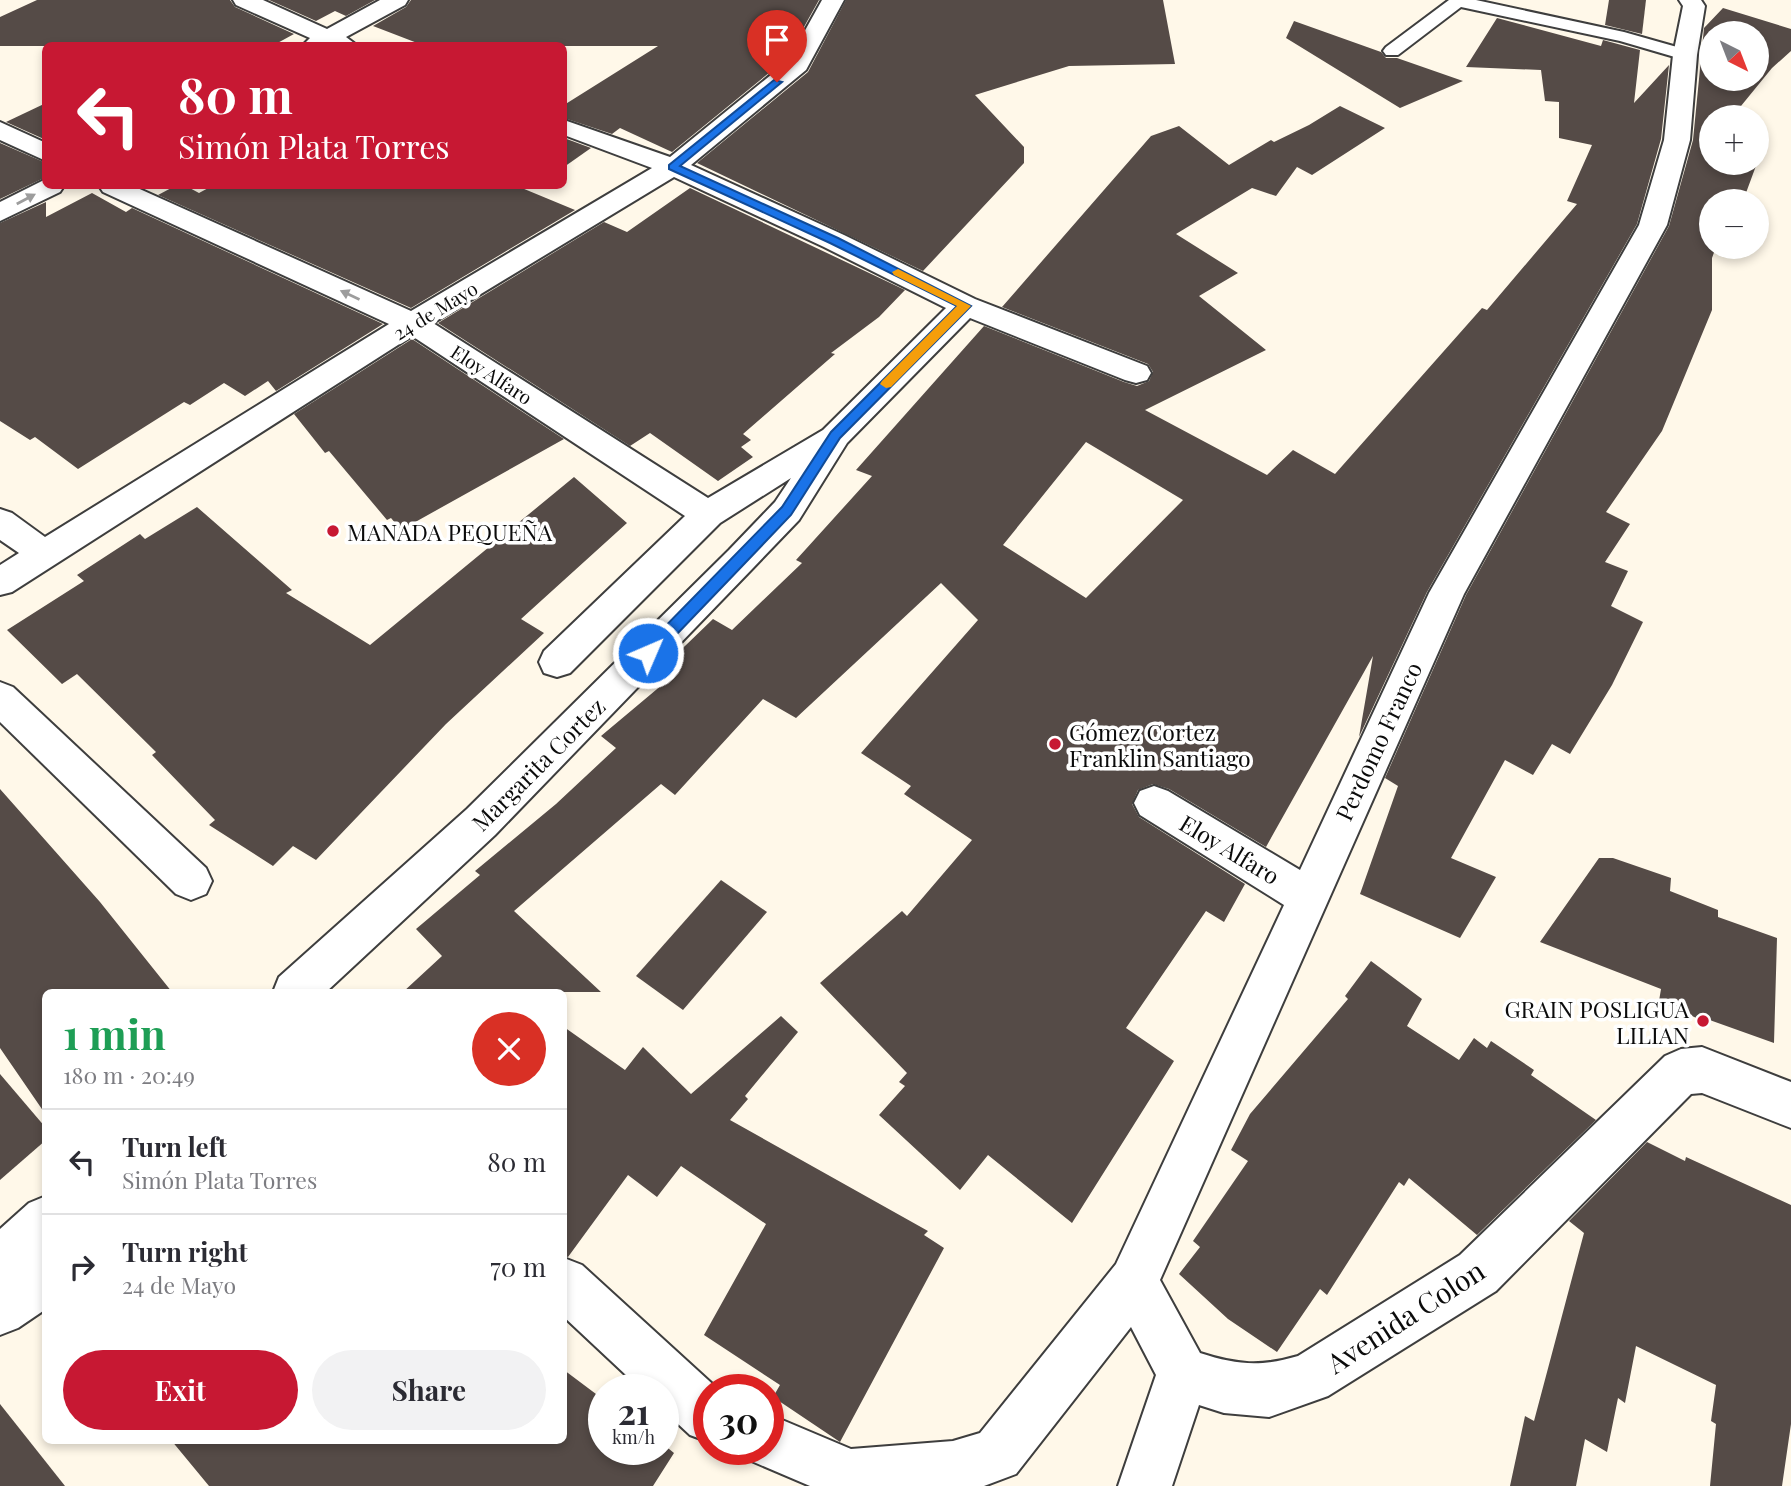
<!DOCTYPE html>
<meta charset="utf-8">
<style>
:root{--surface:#fff;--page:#f2f2f3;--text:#2b2b33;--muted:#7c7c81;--line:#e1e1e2;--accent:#c71833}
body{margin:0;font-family:"Playfair Display",serif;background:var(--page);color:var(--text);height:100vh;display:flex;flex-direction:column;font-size:26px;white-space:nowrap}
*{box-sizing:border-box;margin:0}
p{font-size:23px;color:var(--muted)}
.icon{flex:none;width:38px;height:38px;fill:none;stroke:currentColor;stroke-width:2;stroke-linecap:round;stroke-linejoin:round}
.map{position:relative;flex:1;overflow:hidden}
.details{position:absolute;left:42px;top:989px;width:525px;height:455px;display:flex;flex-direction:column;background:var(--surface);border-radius:10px;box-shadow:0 4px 10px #0003}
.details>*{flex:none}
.top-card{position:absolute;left:42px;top:42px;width:525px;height:147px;border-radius:10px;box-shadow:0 4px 10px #0003;background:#c71833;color:#fff;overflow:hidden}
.needle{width:46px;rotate:138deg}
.tools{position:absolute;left:1699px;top:21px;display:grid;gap:14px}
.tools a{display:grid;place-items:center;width:70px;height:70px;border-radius:50%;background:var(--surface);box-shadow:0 4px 10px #0003;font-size:35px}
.speed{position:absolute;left:588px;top:1374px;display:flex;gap:14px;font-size:35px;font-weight:700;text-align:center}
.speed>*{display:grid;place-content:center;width:91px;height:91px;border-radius:50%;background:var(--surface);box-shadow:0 4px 10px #0003;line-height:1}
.speed small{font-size:18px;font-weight:400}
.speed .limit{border:10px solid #d22;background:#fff;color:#111}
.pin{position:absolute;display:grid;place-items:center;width:60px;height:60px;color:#fff;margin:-72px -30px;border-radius:50% 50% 50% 0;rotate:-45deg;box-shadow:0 0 7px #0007}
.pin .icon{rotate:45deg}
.me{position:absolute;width:77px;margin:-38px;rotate:45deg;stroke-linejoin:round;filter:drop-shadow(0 0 5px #0008)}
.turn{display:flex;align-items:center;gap:24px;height:147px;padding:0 21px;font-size:32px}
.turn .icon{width:91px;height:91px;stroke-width:2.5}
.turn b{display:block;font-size:49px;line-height:60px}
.round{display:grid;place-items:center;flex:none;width:74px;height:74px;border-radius:37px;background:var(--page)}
.headline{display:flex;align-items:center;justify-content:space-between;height:119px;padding:0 21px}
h1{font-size:42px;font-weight:700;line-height:52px;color:#1e9e55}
.primary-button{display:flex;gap:14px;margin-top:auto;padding:14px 21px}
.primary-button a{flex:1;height:80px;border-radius:42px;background:var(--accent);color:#fff;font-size:28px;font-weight:700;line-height:80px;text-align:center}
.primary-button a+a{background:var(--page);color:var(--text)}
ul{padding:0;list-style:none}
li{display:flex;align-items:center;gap:21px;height:105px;padding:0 21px;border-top:2px solid var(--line)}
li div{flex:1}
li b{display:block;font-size:26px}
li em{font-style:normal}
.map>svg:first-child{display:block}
</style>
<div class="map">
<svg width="1791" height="1486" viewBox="0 0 1791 1486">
<rect width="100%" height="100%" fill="#fff8e9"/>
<g fill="#554b47" fill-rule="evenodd">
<path d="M 37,0 L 230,0 L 235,7 L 294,34 L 272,46 L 0,46 L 0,17 Z"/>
<path d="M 269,0 L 375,0 L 346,16 L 335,11 L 316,21 Z"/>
<path d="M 411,0 L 819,0 L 786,59 L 672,152 L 620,128 L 612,134 L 564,118 L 564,105 L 658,46 L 425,46 L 373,26 L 406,7 Z"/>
<path d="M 846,0 L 1163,0 L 1175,64 L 1069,66 L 975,95 L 1024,147 L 1024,163 L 923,271 L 697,163 L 808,72 Z"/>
<path d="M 1609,0 L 1646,0 L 1642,34 L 1605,25 Z"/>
<path d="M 1723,8 L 1791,29 L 1791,51 L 1772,68 L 1732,117 L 1712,117 L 1712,163 L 1757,163 L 1757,132 L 1767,136 L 1743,201 L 1712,201 L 1712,247 L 1716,247 L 1712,258 L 1712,310 L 1662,431 L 1606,512 L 1630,524 L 1605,562 L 1628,571 L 1611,606 L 1643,622 L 1612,685 L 1570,754 L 1552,744 L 1533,775 L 1505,760 L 1451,858 L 1496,877 L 1460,938 L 1360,894 L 1398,786 L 1385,778 L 1466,595 L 1669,226 L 1693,140 L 1704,28 ZM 1712,33 L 1757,33 L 1757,79 L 1712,79 Z"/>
<path d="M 1497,18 L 1601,46 L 1603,40 L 1640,50 L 1634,103 L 1669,65 L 1661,139 L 1637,224 L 1427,592 L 1359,737 L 1373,656 L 1266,847 L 1169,789 L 1153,784 L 1138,790 L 1132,804 L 1139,817 L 1245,884 L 1224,922 L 1206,911 L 1126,1028 L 1174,1061 L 1072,1223 L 988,1155 L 960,1190 L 879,1115 L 905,1086 L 899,1082 L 907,1073 L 820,983 L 902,911 L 907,916 L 972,840 L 904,794 L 911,786 L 861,753 L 978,620 L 941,583 L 796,718 L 763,699 L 675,795 L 661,784 L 514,911 L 601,992 L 403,992 L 442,956 L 416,929 L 480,875 L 475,871 L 556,804 L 616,748 L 601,736 L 669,679 L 658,672 L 713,619 L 732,630 L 802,563 L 796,560 L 872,476 L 856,470 L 984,326 L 1124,382 L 1137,386 L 1149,381 L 1153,372 L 1148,364 L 1002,307 L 1151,136 L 1179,126 L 1229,165 L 1271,140 L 1274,142 L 1309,125 L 1340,106 L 1385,128 L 1312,175 L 1297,167 L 1276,196 L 1252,188 L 1176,234 L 1238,273 L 1199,296 L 1266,350 L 1145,410 L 1267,475 L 1293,450 L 1335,474 L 1482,308 L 1487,310 L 1577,204 L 1567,201 L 1592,145 L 1559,138 L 1559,102 L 1545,101 L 1541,70 L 1466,67 ZM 1086,442 L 1183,500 L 1086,598 L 1003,545 Z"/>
<path d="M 1294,21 L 1381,52 L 1386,58 L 1397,58 L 1463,81 L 1400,108 L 1286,38 Z"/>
<path d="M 46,103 L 46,140 L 6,122 Z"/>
<path d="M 564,138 L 591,148 L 564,167 Z"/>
<path d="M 0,143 L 46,163 L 46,177 L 0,199 Z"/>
<path d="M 175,186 L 186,186 L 199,193 L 212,186 L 517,186 L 575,210 L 411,308 L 158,195 Z"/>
<path d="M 690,188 L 905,290 L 879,317 L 831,353 L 835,354 L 743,434 L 751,440 L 741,447 L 753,457 L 718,481 L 650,433 L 630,446 L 438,323 L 604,222 L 627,232 Z"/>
<path d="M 92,193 L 126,212 L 132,208 L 383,324 L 276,391 L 268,381 L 245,396 L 224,383 L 190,405 L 184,402 L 78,469 L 35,437 L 30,440 L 0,421 L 0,223 L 46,202 L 46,217 Z"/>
<path d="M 412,339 L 564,439 L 401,530 L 391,518 L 387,520 L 329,451 L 325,453 L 294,414 Z"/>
<path d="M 574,477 L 627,523 L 521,619 L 544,633 L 446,724 L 316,860 L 293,846 L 273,866 L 209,825 L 215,820 L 152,755 L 156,752 L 77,674 L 62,684 L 7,630 L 84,581 L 77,575 L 140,534 L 145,539 L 197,507 L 292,590 L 286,593 L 370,645 Z"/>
<path d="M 0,789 L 100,902 L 172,992 L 46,992 L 46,1115 L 0,1048 Z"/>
<path d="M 1599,858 L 1613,858 L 1671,878 L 1670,891 L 1718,910 L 1718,917 L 1777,938 L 1774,1043 L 1704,1018 L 1703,1021 L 1659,1001 L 1661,989 L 1540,942 Z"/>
<path d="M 721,880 L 767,912 L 683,1010 L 636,976 Z"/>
<path d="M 1371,961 L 1422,999 L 1407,1026 L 1459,1060 L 1474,1038 L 1487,1048 L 1491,1041 L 1534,1070 L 1531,1075 L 1596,1120 L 1477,1235 L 1409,1178 L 1404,1186 L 1399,1182 L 1327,1295 L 1320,1289 L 1277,1352 L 1228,1319 L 1179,1274 L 1200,1247 L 1193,1241 L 1248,1161 L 1231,1150 L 1250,1114 L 1348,999 L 1345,996 Z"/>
<path d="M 781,1016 L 798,1032 L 745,1096 L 748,1099 L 730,1120 L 928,1231 L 924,1235 L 944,1248 L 840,1442 L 773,1397 L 780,1385 L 704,1335 L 766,1224 L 681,1166 L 657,1197 L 628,1175 L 568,1257 L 564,1256 L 564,1027 L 625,1070 L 643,1047 L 691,1094 Z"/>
<path d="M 0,1074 L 46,1128 L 46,1140 L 0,1180 Z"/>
<path d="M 1647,1142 L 1685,1161 L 1686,1157 L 1791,1205 L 1791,1424 L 1782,1486 L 1710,1486 L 1716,1424 L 1711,1421 L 1716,1385 L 1636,1346 L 1625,1403 L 1618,1398 L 1607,1452 L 1585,1439 L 1576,1486 L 1510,1486 L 1525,1416 L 1534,1421 L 1584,1233 L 1569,1221 Z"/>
<path d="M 564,1370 L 604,1400 L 604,1449 L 663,1449 L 663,1444 L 674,1453 L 653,1486 L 209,1486 L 171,1440 L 564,1440 Z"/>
<path d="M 0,1404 L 65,1486 L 0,1486 Z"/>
</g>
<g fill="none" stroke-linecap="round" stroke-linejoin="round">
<g stroke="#3e3e3e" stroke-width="4">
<path id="service" d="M 1449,0 L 1476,0 L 1624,32 L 1691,51 L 1694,55 L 1685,60 L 1620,41 L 1461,7 L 1398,55 L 1386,55 L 1383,51 L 1386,47 Z"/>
</g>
<g stroke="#3e3e3e" stroke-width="4">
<g id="minor">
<path d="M 233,0 L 263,0 L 327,29 L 380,0 L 408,0 L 405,5 L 346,37 L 358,46 L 302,46 L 310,38 L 236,5 Z"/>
<path d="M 822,0 L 844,0 L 806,70 L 691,165 L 844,235 L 975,299 L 1147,366 L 1151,373 L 1147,380 L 1136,383 L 1125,380 L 970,318 L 847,443 L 799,520 L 753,568 L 495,835 L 326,992 L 273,992 L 279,977 L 467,809 L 729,550 L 775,502 L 791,478 L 720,523 L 570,673 L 557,677 L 544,673 L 539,662 L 544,651 L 685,516 L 412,336 L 12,592 L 0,595 L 0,565 L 19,553 L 0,540 L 0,509 L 12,513 L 45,537 L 389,324 L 103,192 L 99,186 L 133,186 L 411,311 L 652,168 L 564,135 L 564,120 L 670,157 L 788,61 ZM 674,177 L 824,247 L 946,308 L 823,430 L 708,498 L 433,323 Z"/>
<path d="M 1679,0 L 1701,0 L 1705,6 L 1697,55 L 1690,140 L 1667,225 L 1464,594 L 1160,1280 L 1200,1353 C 1237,1365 1261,1367 1298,1356 L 1460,1255 L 1665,1056 L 1681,1049 L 1702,1047 L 1791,1082 L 1791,1128 L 1702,1093 L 1691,1094 L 1496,1291 L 1328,1396 L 1269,1417 L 1224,1413 L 1199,1405 L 1172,1486 L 1118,1486 L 1156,1375 L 1131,1327 L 1016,1474 L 984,1486 L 810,1486 L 749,1460 L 744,1449 L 768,1449 L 768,1414 L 851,1449 L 953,1441 L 980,1433 L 1116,1264 L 1284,905 L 1140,815 L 1134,803 L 1140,791 L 1154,786 L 1168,791 L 1300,870 L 1429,593 L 1639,225 L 1664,140 L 1673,55 L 1683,6 Z"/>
<path d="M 0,122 L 46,143 L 46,161 L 0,140 Z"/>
<path d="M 46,179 L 46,186 L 64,186 L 60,192 L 0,221 L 0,202 Z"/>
<path d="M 0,682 L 13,687 L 206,868 L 212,881 L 206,894 L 191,900 L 176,894 L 0,722 Z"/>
<path d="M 46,1196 L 46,1309 L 18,1328 L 0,1335 L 0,1229 L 29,1203 Z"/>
<path d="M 564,1258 L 582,1265 L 719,1390 L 709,1390 L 709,1442 L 690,1435 L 663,1410 L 663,1390 L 642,1390 L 564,1317 Z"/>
</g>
</g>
<use href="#service" fill="#fff" fill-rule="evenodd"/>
<use href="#minor" fill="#fff" fill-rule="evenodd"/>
</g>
<defs><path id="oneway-solid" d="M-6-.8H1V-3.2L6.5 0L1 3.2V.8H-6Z" transform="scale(1.75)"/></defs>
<g fill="#9d9d9d">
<use href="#oneway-solid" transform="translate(26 199) rotate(-28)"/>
<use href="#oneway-solid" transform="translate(350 295) rotate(-155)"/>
</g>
<path fill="#1a73e8" stroke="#114b97" stroke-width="2" d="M 774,80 L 782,82 L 680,166 L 838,238 L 971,306 L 840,438 L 791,515 L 654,658 L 643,658 L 641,653 L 643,649 L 782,507 L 831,432 L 957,306 L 830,243 L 669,169 L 669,165 Z"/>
<path fill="#f59e0b" d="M 898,269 L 971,306 L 891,387 L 886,388 L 880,384 L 882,381 L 957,306 L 894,275 L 892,272 Z"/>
<g fill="#c71833" stroke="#fff" stroke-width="2.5">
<circle cx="333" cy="531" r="7"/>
<circle cx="1055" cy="744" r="7"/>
<circle cx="1703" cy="1021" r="7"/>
</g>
<g text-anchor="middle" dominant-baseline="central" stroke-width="7" stroke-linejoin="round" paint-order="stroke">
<g font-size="19" fill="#0b0b0b" stroke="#fff">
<text transform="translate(435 310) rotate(-31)">24 de Mayo</text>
<text transform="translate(492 374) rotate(33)">Eloy Alfaro</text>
</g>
<g font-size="23" fill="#0b0b0b" stroke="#fff" text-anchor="start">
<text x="347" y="531">MANADA PEQUEÑA</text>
<text x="1069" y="731">Gómez Cortez<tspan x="1069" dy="26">Franklin Santiago</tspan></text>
<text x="1689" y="1008" text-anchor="end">GRAIN POSLIGUA<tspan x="1689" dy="26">LILIAN</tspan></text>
</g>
<g font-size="23" fill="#0b0b0b" stroke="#fff">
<text transform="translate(1378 741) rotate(-65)">Perdomo Franco</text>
<text transform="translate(538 764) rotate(-45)">Margarita Cortez</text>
<text transform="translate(1230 849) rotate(31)">Eloy Alfaro</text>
</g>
<g font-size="28" fill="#0b0b0b" stroke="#fff">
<text transform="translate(1405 1316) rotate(-33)">Avenida Colon</text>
</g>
</g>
</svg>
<div class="tools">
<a><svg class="needle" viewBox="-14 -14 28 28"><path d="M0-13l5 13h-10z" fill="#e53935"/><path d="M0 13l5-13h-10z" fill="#7c7c81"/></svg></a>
<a>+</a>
<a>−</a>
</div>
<div class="speed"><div>21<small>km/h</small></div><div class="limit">30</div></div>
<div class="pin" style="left:777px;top:82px;background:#d93025"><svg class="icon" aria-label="arrive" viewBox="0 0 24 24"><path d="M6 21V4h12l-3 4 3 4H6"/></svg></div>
<svg class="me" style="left:648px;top:653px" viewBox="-20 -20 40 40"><circle r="17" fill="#1a73e8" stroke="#fff" stroke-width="3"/><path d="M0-11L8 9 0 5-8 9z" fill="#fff"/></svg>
<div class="top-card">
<div class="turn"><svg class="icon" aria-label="left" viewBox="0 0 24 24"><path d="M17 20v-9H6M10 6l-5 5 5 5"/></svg><div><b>80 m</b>Simón Plata Torres</div></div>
</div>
<section class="details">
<div class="headline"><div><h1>1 min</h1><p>180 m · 20:49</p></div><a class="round" style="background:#d93025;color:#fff"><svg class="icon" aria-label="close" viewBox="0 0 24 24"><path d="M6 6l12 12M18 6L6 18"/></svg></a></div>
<ul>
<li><svg class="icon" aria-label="left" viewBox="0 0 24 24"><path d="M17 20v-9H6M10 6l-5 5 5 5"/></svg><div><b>Turn left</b><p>Simón Plata Torres</p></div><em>80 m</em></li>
<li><svg class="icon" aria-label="right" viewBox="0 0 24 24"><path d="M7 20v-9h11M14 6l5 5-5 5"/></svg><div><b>Turn right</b><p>24 de Mayo</p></div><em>70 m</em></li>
</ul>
<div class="primary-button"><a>Exit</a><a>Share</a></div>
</section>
</div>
